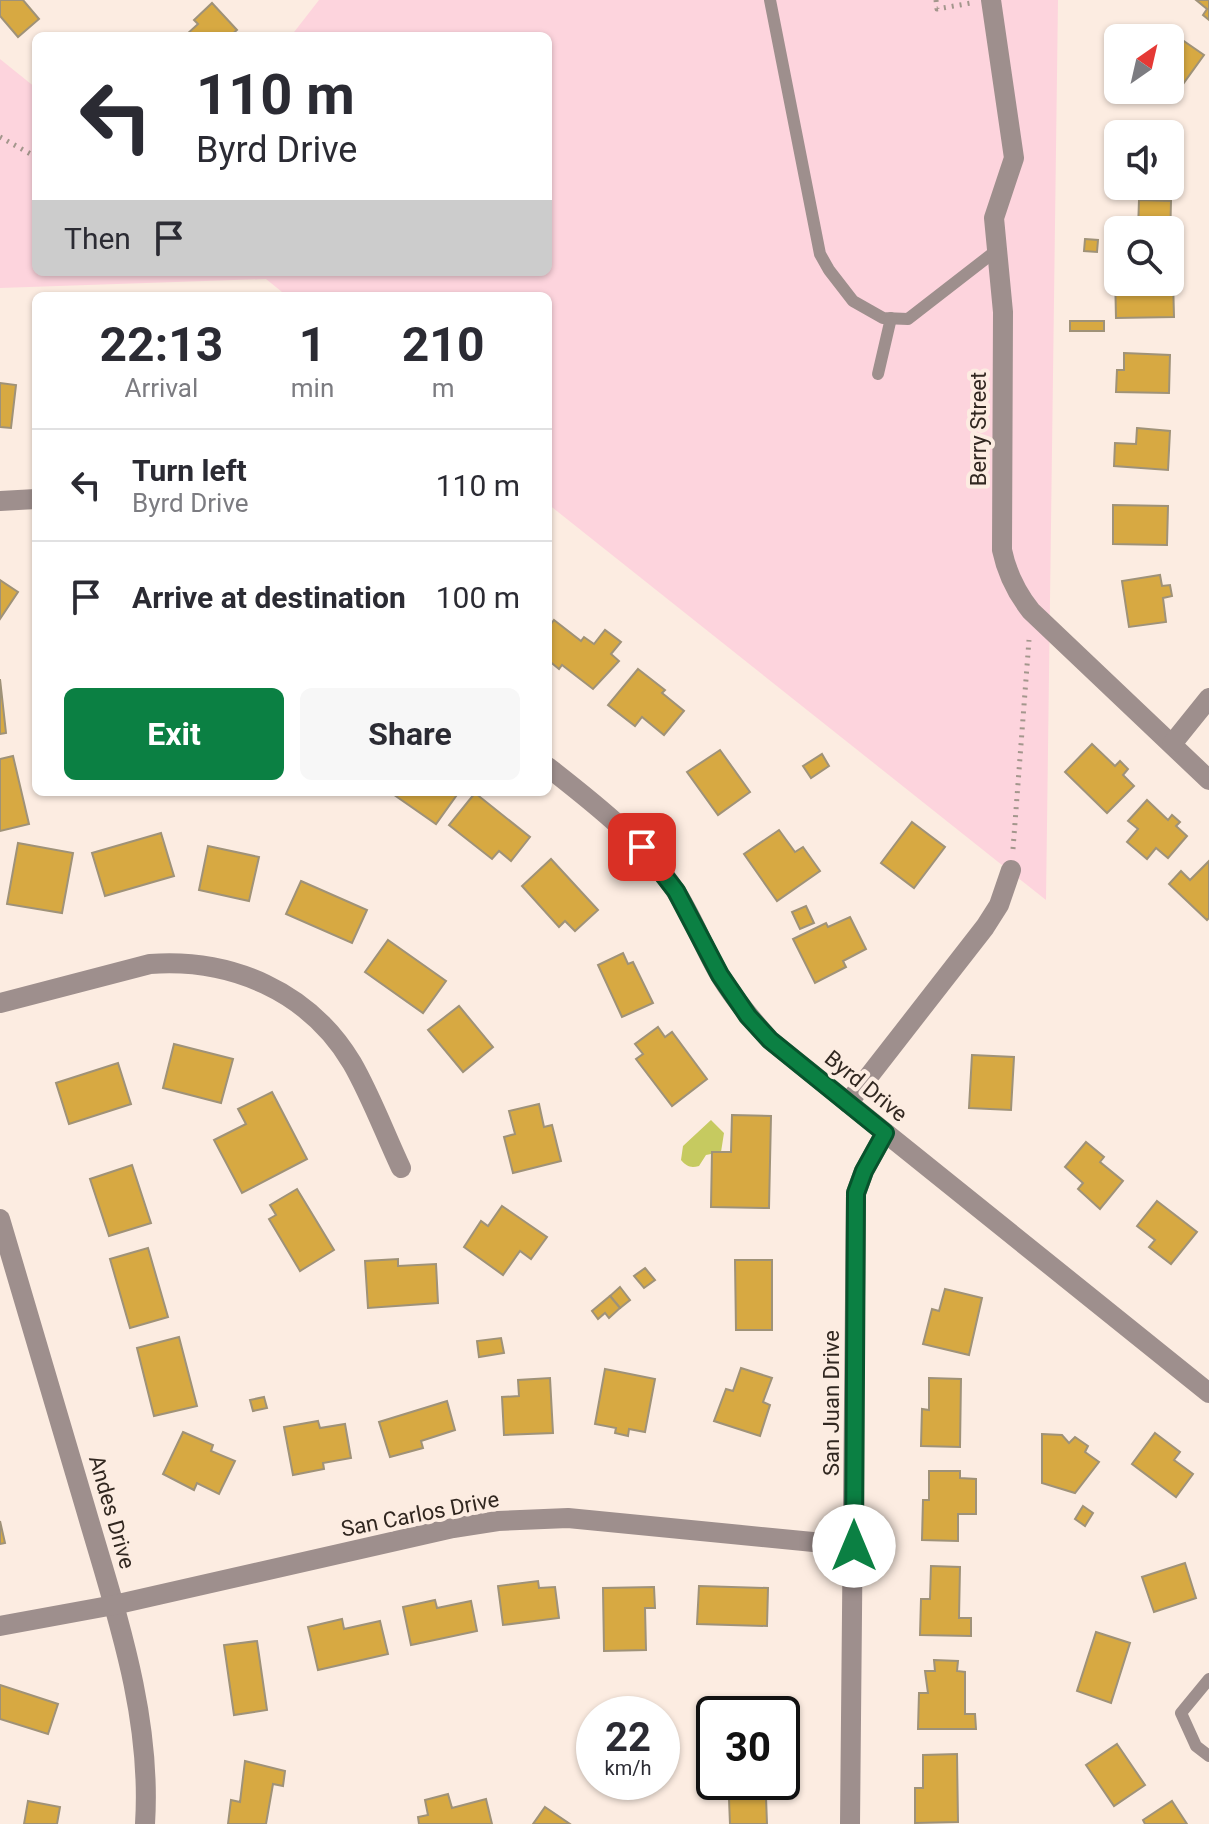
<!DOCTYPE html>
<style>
:root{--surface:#fff;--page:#f7f7f7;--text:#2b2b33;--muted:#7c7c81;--line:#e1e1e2;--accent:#0b8043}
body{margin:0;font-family:Roboto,sans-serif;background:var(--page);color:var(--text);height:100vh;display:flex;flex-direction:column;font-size:30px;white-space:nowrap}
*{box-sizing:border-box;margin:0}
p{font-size:26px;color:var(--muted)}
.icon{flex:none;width:44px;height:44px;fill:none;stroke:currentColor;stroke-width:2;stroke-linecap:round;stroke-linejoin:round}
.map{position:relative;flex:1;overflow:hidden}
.panel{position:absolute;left:32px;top:292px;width:520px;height:504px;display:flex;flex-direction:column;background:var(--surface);border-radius:12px;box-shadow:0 2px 6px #0004}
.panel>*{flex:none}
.banner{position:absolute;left:32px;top:32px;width:520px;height:244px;border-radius:12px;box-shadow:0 2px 6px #0004;background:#fff;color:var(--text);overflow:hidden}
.needle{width:52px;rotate:34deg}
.tools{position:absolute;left:1104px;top:24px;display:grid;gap:16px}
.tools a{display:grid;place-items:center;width:80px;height:80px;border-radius:12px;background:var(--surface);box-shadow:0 2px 6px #0004;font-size:40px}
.speed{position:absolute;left:576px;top:1696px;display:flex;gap:16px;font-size:40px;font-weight:700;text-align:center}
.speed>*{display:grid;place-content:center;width:104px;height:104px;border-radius:50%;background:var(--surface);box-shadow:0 2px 6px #0004;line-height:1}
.speed small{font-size:20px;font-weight:400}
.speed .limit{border:4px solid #111;border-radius:12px;background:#fff;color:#111}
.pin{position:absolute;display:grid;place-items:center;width:68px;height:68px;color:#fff;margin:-34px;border-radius:16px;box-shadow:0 4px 12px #0006}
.me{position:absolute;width:88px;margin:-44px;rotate:0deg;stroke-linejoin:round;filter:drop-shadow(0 0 6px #0008)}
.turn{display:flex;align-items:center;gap:28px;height:168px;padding:0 32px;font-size:36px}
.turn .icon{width:104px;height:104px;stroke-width:2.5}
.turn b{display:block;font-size:56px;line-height:68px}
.then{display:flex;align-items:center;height:76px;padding:0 32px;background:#0003;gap:16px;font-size:30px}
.eta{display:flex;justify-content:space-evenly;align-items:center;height:136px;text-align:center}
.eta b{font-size:48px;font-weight:700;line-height:56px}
.primary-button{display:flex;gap:16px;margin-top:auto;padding:16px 32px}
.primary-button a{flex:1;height:92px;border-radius:12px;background:var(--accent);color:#fff;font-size:32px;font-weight:700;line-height:92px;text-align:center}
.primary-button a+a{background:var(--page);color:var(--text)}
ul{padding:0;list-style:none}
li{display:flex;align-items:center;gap:24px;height:112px;padding:0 32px;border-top:2px solid var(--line)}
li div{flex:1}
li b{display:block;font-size:30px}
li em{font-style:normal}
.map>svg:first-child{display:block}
</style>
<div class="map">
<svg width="1209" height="1824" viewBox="0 0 1209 1824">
<rect width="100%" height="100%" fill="#fcece1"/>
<path fill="#fdd4dd" d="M 319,0 L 1058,0 L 1046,900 L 548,504 L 548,296 L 287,296 L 266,279 L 0,288 L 0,59 L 36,88 L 36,272 L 548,272 L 548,36 L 291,36 Z"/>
<path fill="#c6ca60" d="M 711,1120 L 724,1133 L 721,1152 L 706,1155 L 699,1166 C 691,1168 687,1167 681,1160 L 683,1146 Z"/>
<g fill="#d7a942" stroke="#9f9278" stroke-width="2">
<path d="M 0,0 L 23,0 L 39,19 L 18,37 L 0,16 Z"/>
<path d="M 1196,0 L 1209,0 L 1209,20 L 1203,15 L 1207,9 Z"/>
<path d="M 212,3 L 237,30 L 230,36 L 185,36 L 198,24 L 194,20 Z"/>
<path d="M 1178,37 L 1204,55 L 1183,84 L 1170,75 L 1170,48 Z"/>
<path d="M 1125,129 L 1146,129 L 1146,134 L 1124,134 Z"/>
<path d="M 1170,135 L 1175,135 L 1174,176 L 1170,176 Z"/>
<path d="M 1139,200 L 1171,201 L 1170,241 L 1170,230 L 1138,230 Z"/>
<path d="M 1085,239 L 1098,240 L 1097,252 L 1084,251 Z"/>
<path d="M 1115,273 L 1118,273 L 1118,282 L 1170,282 L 1170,279 L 1173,279 L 1174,317 L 1116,318 Z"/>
<rect x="1070" y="321" width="34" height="10"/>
<path d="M 1124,353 L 1170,355 L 1169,393 L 1116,392 L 1117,370 L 1124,370 Z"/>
<path d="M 0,383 L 16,385 L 11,428 L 0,427 Z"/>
<path d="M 1137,428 L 1170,431 L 1168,470 L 1114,466 L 1115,443 L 1136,444 Z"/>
<path d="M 1113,505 L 1168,506 L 1167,545 L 1113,544 Z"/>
<path d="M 1160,575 L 1162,586 L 1170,585 L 1172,596 L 1163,598 L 1166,622 L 1129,627 L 1122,581 Z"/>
<path d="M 0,580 L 18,592 L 0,619 Z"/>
<path d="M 554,620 L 581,641 L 584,637 L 594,644 L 605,630 L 621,642 L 611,654 L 619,661 L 593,689 L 562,665 L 559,669 L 548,660 L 548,628 Z"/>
<path d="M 638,669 L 665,690 L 662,693 L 684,711 L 664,735 L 642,717 L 635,726 L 608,705 Z"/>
<path d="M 0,679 L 6,733 L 0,734 Z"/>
<path d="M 1092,744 L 1115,766 L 1120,761 L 1128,769 L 1123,775 L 1134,786 L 1107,813 L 1065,772 Z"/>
<path d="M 720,750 L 750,792 L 718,815 L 687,772 Z"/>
<path d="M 822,754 L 829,766 L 811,778 L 803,766 Z"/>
<path d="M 13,756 L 29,824 L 0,831 L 0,759 Z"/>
<path d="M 390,792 L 459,792 L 436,824 Z"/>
<path d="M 475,793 L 530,837 L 511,861 L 499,851 L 492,859 L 449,825 Z"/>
<path d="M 1147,800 L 1168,820 L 1172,815 L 1180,822 L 1176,826 L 1187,836 L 1168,858 L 1156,848 L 1147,859 L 1127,842 L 1138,829 L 1128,821 Z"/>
<path d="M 912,822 L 945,847 L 914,888 L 881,863 Z"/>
<path d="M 779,830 L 795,852 L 803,847 L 820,871 L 777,901 L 744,854 Z"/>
<path d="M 161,833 L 174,876 L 105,896 L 92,853 Z"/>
<path d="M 18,843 L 73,853 L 62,913 L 7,904 Z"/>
<path d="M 208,846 L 259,857 L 249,901 L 199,890 Z"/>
<path d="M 551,859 L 598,910 L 575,931 L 565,921 L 559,927 L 522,886 Z"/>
<path d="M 1209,861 L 1209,918 L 1207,920 L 1169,884 L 1181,871 L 1190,880 Z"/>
<path d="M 301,881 L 367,910 L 352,943 L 286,914 Z"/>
<path d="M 806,906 L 814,923 L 800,929 L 792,912 Z"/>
<path d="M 850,917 L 866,949 L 843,961 L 846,967 L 815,983 L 793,939 L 826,923 L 828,927 Z"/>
<path d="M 388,940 L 446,981 L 423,1013 L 365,972 Z"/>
<path d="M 623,953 L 628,964 L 633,962 L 653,1003 L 622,1017 L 598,965 Z"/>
<path d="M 459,1006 L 493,1047 L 463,1072 L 428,1030 Z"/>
<path d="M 658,1027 L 665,1037 L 672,1032 L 707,1079 L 672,1106 L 636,1059 L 643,1054 L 635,1044 Z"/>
<path d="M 174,1044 L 233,1059 L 221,1103 L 163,1088 Z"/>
<path d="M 972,1055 L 1014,1057 L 1011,1110 L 969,1108 Z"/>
<path d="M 118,1063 L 131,1104 L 69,1124 L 56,1083 Z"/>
<path d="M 272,1092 L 307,1159 L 242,1193 L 214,1140 L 246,1124 L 238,1109 Z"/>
<path d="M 539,1104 L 544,1127 L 552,1125 L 561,1161 L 513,1173 L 504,1137 L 515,1134 L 509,1111 Z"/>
<path d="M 732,1115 L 771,1116 L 769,1208 L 711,1207 L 712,1152 L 731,1152 Z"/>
<path d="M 1086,1142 L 1104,1157 L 1100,1162 L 1123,1181 L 1100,1209 L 1078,1189 L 1083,1183 L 1065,1167 Z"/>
<path d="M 132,1165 L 151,1223 L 109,1236 L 90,1179 Z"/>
<path d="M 297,1189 L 334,1250 L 300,1271 L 269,1219 L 276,1215 L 270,1205 Z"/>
<path d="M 1157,1201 L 1197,1232 L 1171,1264 L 1149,1247 L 1155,1240 L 1137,1226 Z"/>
<path d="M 502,1206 L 547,1237 L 531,1259 L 520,1251 L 503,1275 L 464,1247 L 481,1221 L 488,1226 Z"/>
<path d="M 148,1248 L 168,1317 L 130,1328 L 110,1259 Z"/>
<path d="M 398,1259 L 398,1266 L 436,1264 L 438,1303 L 368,1308 L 365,1261 Z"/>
<path d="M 735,1260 L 772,1260 L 772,1330 L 736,1330 Z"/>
<path d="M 645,1268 L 655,1280 L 644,1288 L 634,1276 Z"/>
<path d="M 620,1287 L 630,1300 L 620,1308 L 610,1296 Z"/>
<path d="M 945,1289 L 982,1298 L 969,1355 L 923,1344 L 932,1309 L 939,1311 Z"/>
<path d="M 610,1296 L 620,1308 L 609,1318 L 605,1313 L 598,1319 L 592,1311 Z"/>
<path d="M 179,1337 L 197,1406 L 154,1416 L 137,1348 Z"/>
<path d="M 501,1338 L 504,1353 L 479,1357 L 477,1341 Z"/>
<path d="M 741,1368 L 772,1378 L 763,1402 L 770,1405 L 760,1436 L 714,1421 L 726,1389 L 733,1391 Z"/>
<path d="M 605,1369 L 655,1379 L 645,1432 L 629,1429 L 628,1436 L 615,1433 L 616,1428 L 595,1424 Z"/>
<path d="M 550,1378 L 553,1433 L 504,1435 L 502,1397 L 519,1396 L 518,1380 Z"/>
<path d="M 929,1378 L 961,1379 L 960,1447 L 921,1446 L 922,1409 L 929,1410 Z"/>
<path d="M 264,1397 L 267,1408 L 253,1411 L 250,1400 Z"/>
<path d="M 447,1401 L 455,1430 L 421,1441 L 423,1448 L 390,1457 L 379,1422 Z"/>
<path d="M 318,1421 L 320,1428 L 345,1424 L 351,1458 L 323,1463 L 324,1469 L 293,1475 L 284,1427 Z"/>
<path d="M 183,1432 L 213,1445 L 211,1451 L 235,1461 L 219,1494 L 197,1483 L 194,1490 L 163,1474 Z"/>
<path d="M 1155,1433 L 1180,1452 L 1174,1460 L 1193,1474 L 1176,1497 L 1132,1464 Z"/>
<path d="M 1042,1434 L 1062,1435 L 1069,1443 L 1075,1437 L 1088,1446 L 1085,1452 L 1099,1462 L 1075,1493 L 1042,1483 Z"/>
<path d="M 929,1471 L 960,1471 L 960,1478 L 976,1479 L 976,1514 L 958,1514 L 958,1541 L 922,1540 L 923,1500 L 929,1500 Z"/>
<path d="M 1083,1506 L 1093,1513 L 1085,1526 L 1075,1519 Z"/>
<path d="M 0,1521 L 5,1543 L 0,1544 Z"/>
<path d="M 1185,1563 L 1196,1598 L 1154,1612 L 1142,1577 Z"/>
<path d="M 931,1566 L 960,1567 L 959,1618 L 971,1618 L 971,1636 L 920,1635 L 921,1599 L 930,1599 Z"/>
<path d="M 538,1581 L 539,1588 L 555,1587 L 559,1618 L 503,1625 L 498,1586 Z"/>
<path d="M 699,1586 L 768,1588 L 767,1626 L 697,1624 Z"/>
<path d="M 654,1587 L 655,1608 L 645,1608 L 646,1650 L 604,1651 L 603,1588 Z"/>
<path d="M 435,1600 L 437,1608 L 471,1601 L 477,1631 L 411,1645 L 403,1607 Z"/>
<path d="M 342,1619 L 344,1629 L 380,1621 L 388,1654 L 318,1670 L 308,1627 Z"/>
<path d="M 1096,1632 L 1130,1643 L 1111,1703 L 1077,1691 Z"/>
<path d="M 257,1641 L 267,1710 L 234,1715 L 224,1645 Z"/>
<path d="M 934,1660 L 958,1661 L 957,1671 L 965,1672 L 965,1714 L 975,1714 L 976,1729 L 918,1729 L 919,1693 L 928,1693 L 925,1671 L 935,1671 Z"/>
<path d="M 0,1685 L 58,1704 L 48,1734 L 0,1719 Z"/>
<path d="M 740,1697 L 775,1699 L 775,1714 L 739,1714 Z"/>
<path d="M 1117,1744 L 1145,1785 L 1114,1806 L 1086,1765 Z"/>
<path d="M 957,1754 L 958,1822 L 915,1823 L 915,1788 L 923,1788 L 923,1755 Z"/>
<path d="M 245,1761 L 285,1771 L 283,1786 L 273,1784 L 266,1824 L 228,1824 L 231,1800 L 240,1802 Z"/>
<path d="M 448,1794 L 452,1808 L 486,1799 L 492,1824 L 419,1824 L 418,1817 L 428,1815 L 425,1800 Z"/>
<path d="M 766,1797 L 767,1824 L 730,1824 L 729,1799 Z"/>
<path d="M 28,1801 L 60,1807 L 57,1824 L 24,1824 Z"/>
<path d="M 1172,1801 L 1187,1824 L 1145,1824 L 1143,1820 Z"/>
<path d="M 545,1807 L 570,1824 L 533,1824 Z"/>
</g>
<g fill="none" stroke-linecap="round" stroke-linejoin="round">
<g stroke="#a3968c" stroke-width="5" stroke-dasharray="2 6" stroke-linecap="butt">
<path d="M 936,0 L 937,9 L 971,3"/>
<path d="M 0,137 L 36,157"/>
<path d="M 1013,849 L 1029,640"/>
</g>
<g stroke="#9e8f8d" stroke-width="12">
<path d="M 770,0 L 820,254 L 829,270 L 853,301 L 883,318 L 908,319 L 997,250"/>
<path d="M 878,374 L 891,318"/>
<path d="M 1209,1679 L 1181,1713 L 1196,1746 L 1209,1756"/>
</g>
<g stroke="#9e8f8d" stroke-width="20">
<path d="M 991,0 L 1014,158 L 994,218 L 1003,312 L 1002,550 C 1007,574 1016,592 1031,611 L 1209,780"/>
<path d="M 0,501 L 36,499"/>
<path d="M 1172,744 L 1209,698"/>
<path d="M 548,767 C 595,804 641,839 675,890 C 693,917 704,949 721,977 C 735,1000 752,1020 770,1040 L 1209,1393"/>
<path d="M 0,1003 L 150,964 C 231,958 309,991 352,1063 C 371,1096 385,1134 401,1168"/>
<path d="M 848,1103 L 985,927 L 999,905 L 1011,870"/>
<path d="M 0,1219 C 29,1316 57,1413 86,1510 C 116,1613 152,1715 145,1824"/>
<path d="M 0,1626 L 114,1605 L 453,1528 L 498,1521 L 568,1518 L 854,1546"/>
<path d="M 850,1824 L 856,1193 L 864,1171 L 885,1133"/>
</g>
</g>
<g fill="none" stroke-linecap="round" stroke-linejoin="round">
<g stroke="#07532c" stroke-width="20">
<path id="route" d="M 642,847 L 676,891 L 720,975 L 748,1016 L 770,1040 L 885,1133 L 864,1171 L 856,1193 L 854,1546"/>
</g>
<use href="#route" stroke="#0b8043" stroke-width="14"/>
</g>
<g text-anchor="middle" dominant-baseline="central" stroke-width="8" stroke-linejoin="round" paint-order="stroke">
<g font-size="22" fill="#312720" stroke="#fcece1">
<text transform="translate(978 429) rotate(-90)">Berry Street</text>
<text transform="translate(866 1086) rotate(39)">Byrd Drive</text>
<text transform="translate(831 1403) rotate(-90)">San Juan Drive</text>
<text transform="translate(112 1512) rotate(74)">Andes Drive</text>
<text transform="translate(420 1514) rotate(-11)">San Carlos Drive</text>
</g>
</g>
</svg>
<div class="tools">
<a><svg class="needle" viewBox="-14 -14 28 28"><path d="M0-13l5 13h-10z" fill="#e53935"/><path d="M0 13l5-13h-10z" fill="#7c7c81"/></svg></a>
<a><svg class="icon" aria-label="sound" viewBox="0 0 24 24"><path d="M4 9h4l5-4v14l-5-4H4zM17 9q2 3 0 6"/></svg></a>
<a><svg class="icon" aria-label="search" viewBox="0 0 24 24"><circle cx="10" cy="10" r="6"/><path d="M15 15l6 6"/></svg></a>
</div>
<div class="speed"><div>22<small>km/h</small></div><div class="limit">30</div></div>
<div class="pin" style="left:642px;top:847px;background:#d93025"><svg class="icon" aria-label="arrive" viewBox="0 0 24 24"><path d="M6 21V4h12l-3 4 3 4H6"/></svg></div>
<svg class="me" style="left:854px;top:1546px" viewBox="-20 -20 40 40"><circle r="19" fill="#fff"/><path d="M0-13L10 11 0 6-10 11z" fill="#0b8043"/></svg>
<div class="banner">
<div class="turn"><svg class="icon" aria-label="left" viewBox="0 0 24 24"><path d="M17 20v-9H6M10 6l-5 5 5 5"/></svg><div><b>110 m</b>Byrd Drive</div></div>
<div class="then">Then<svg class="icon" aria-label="arrive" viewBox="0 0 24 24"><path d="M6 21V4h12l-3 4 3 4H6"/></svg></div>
</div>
<section class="panel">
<div class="eta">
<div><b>22:13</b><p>Arrival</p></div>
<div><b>1</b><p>min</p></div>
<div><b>210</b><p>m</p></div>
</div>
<ul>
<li><svg class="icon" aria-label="left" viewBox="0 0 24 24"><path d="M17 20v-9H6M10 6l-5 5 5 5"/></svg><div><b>Turn left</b><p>Byrd Drive</p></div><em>110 m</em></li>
<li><svg class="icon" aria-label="arrive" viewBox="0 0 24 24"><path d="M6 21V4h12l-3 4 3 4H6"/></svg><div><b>Arrive at destination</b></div><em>100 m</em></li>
</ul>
<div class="primary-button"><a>Exit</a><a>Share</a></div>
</section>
</div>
